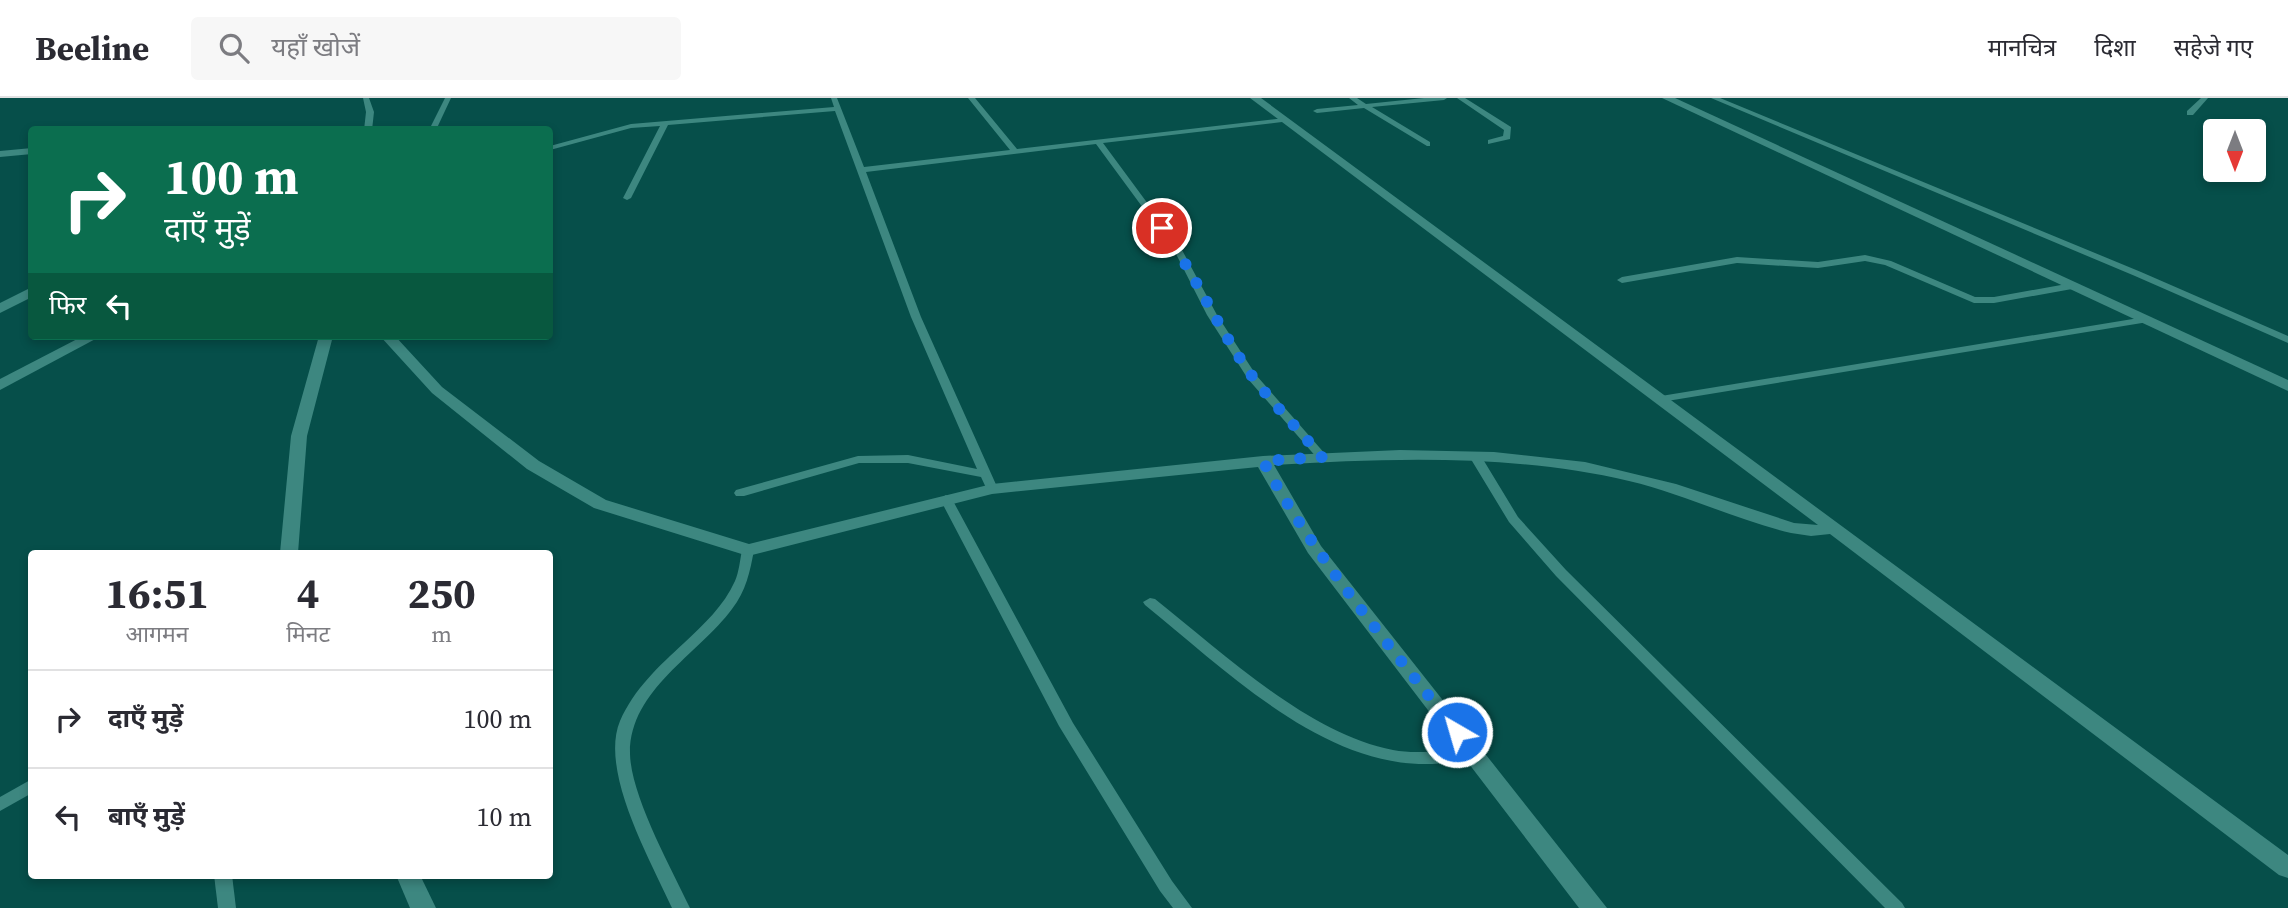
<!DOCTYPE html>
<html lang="hi">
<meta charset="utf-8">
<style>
:root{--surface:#fff;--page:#f7f7f7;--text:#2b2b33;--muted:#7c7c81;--line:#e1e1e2}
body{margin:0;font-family:"Source Serif 4","Noto Sans Devanagari",serif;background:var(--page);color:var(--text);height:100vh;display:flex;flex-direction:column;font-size:26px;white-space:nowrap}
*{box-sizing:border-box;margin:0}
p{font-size:23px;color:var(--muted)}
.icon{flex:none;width:38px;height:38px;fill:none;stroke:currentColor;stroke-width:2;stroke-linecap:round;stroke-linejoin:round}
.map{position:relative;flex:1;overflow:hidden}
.details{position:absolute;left:28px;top:452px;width:525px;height:329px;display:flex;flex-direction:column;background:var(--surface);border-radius:7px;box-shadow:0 4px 10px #0003}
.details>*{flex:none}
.banner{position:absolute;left:28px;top:28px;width:525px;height:214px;border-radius:7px;box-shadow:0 4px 10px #0003;background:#0b6e4f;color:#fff;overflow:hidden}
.needle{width:46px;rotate:180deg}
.fabs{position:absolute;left:2203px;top:21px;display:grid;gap:14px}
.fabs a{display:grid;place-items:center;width:63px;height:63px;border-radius:7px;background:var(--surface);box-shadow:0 4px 10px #0003;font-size:35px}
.pin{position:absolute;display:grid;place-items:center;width:60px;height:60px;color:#fff;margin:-30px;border:4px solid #fff;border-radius:50%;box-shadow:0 2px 7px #0007}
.me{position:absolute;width:77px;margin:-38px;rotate:322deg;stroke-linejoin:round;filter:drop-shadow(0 0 5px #0008)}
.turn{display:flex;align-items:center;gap:24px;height:147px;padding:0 21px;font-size:32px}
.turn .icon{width:91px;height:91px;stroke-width:2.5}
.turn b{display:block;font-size:49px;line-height:60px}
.then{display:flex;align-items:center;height:66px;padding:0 21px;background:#0003;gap:14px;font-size:26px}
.eta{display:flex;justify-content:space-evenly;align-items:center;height:119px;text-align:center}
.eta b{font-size:42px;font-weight:700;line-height:49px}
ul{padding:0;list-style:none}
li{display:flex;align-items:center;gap:21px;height:98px;padding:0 21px;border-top:2px solid var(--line)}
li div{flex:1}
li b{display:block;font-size:26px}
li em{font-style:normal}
header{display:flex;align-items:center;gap:42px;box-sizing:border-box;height:98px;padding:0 35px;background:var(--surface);border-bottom:2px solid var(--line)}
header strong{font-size:33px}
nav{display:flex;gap:38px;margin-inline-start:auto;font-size:24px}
.search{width:490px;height:63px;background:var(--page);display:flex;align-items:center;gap:18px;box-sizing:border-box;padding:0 24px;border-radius:7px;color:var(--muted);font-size:26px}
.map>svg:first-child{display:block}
</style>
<header>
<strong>Beeline</strong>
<div class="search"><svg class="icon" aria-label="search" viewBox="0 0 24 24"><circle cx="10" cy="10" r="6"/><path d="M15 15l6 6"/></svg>यहाँ खोजें</div>
<nav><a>मानचित्र</a><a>दिशा</a><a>सहेजे गए</a></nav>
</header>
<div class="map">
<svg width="2288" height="810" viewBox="0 0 2288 810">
<rect width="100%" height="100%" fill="#064f4a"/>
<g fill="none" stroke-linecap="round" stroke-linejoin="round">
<g fill="#3d8780" fill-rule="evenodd">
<path d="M 363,0 L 369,0 L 374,14 L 372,32 L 364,32 L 366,14 Z"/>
<path d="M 445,0 L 451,0 L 436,32 L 429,32 Z"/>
<path d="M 831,0 L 837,0 L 864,69 L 1010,52 L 968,0 L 975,0 L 1017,51 L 1285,20 L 1286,22 L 1282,24 L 1103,45 L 1182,152 L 1217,217 L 1256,277 L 1326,357 L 1328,359 L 1326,361 L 1318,361 L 1248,281 L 1207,217 L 1174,152 L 1096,46 L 866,74 L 921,219 L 998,391 L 996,394 L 988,394 L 981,379 L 908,365 L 859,365 L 744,398 L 736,398 L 734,395 L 736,392 L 858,358 L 908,357 L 977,371 L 911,219 L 835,13 L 668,27 L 631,100 L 627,102 L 623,100 L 660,28 L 631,30 L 550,52 L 550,48 L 631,26 L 834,9 Z"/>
<path d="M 1349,0 L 1357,0 L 1366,6 L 1424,0 L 1447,0 L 1444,2 L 1372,9 L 1430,44 L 1430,48 L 1427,48 L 1364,10 L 1317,15 L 1313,13 L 1317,11 L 1358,7 Z"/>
<path d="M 1457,0 L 1465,0 L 1511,29 L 1510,41 L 1488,46 L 1488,42 L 1503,38 L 1504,32 Z"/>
<path d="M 1711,0 L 1720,0 L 2141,174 L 2288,238 L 2288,245 L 2135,178 Z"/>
<path d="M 2201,0 L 2208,0 L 2193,17 L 2187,17 L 2187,13 Z"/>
<path d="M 1865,157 L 1891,163 L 1975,199 L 1994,199 L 2072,185 L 2077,188 L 2072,191 L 1994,205 L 1974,205 L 1885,167 L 1865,163 L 1818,170 L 1737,165 L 1622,185 L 1617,182 L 1622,179 L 1737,159 L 1818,164 Z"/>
<path d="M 2145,219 L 2148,220 L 2148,224 L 1661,304 L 1656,301 L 1661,298 Z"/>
<path d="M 1475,355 L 1481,358 L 1518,419 L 1566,472 L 1902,805 L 1905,810 L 1885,810 L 1556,478 L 1509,424 L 1469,358 Z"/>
<path d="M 946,397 L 952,401 L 1073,625 L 1172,783 L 1192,810 L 1173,810 L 1160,793 L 1059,628 L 940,401 Z"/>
<path d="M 748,448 L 754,452 C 750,474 746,493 732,511 C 698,557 629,592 630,656 C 631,698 671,770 690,810 L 672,810 C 651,763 599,673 620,623 C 634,591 659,568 684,545 C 703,527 724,508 735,483 C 739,474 740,462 742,452 Z"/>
<path d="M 1150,500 L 1155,501 C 1222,554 1308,636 1393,652 C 1419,657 1447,652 1473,648 L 1478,650 L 1481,654 L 1478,658 C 1350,698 1236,580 1145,507 L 1143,504 Z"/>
<path d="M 32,681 L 32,695 L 0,713 L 0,699 Z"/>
<path d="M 214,777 L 232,777 L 236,810 L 218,810 Z"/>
</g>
<g fill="#3d8780" fill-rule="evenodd">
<path d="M 1250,0 L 1261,0 L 2288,757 L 2288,780 L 2279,777 L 1830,436 L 1811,438 L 1791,435 C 1736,422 1684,396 1629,383 C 1513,356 1392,360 1274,367 L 1321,448 L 1607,810 L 1579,810 L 1308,455 L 1258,369 L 992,396 L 748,458 L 594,410 L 527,371 L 432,295 L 380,238 L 395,238 L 442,289 L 539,363 L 606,402 L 749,446 L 992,386 L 1263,358 L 1400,352 L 1494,354 L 1585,364 L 1676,386 L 1794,425 L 1818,427 Z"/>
<path d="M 1662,0 L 1675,0 L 2288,282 L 2288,293 Z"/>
<path d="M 32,50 L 32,56 L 0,59 L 0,53 Z"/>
<path d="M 32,189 L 32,199 L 0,215 L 0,205 Z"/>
<path d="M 83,238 L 101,238 L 0,292 L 0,281 Z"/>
<path d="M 319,238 L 333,238 L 307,338 L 298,455 L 280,455 L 291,338 Z"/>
<path d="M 396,777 L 420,777 L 436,810 L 410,810 Z"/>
</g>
</g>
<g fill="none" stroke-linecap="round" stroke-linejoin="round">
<path stroke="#1a73e8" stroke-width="12" stroke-dasharray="0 21.6" d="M 1162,130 C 1196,177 1218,231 1252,278 C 1273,306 1299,332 1322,359 L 1263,363 C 1316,462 1389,546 1457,634"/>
</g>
</svg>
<div class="fabs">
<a><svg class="needle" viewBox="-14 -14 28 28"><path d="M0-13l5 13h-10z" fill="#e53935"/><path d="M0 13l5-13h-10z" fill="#7c7c81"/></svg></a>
</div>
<div class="pin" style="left:1162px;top:130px;background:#d93025"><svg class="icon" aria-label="arrive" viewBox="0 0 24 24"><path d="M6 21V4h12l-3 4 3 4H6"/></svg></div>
<svg class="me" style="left:1457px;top:634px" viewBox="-20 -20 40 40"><circle r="17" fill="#1a73e8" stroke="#fff" stroke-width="3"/><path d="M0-11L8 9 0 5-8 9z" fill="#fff"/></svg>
<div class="banner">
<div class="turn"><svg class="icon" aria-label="right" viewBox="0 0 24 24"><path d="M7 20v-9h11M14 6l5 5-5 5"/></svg><div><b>100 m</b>दाएँ मुड़ें</div></div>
<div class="then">फिर<svg class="icon" aria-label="left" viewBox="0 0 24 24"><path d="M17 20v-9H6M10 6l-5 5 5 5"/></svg></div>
</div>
<section class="details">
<div class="eta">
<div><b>16:51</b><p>आगमन</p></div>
<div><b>4</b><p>मिनट</p></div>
<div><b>250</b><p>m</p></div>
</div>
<ul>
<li><svg class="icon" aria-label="right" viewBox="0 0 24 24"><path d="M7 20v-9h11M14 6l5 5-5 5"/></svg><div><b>दाएँ मुड़ें</b></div><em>100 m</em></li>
<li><svg class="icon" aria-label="left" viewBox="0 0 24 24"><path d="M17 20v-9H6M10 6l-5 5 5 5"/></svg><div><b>बाएँ मुड़ें</b></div><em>10 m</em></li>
</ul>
</section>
</div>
